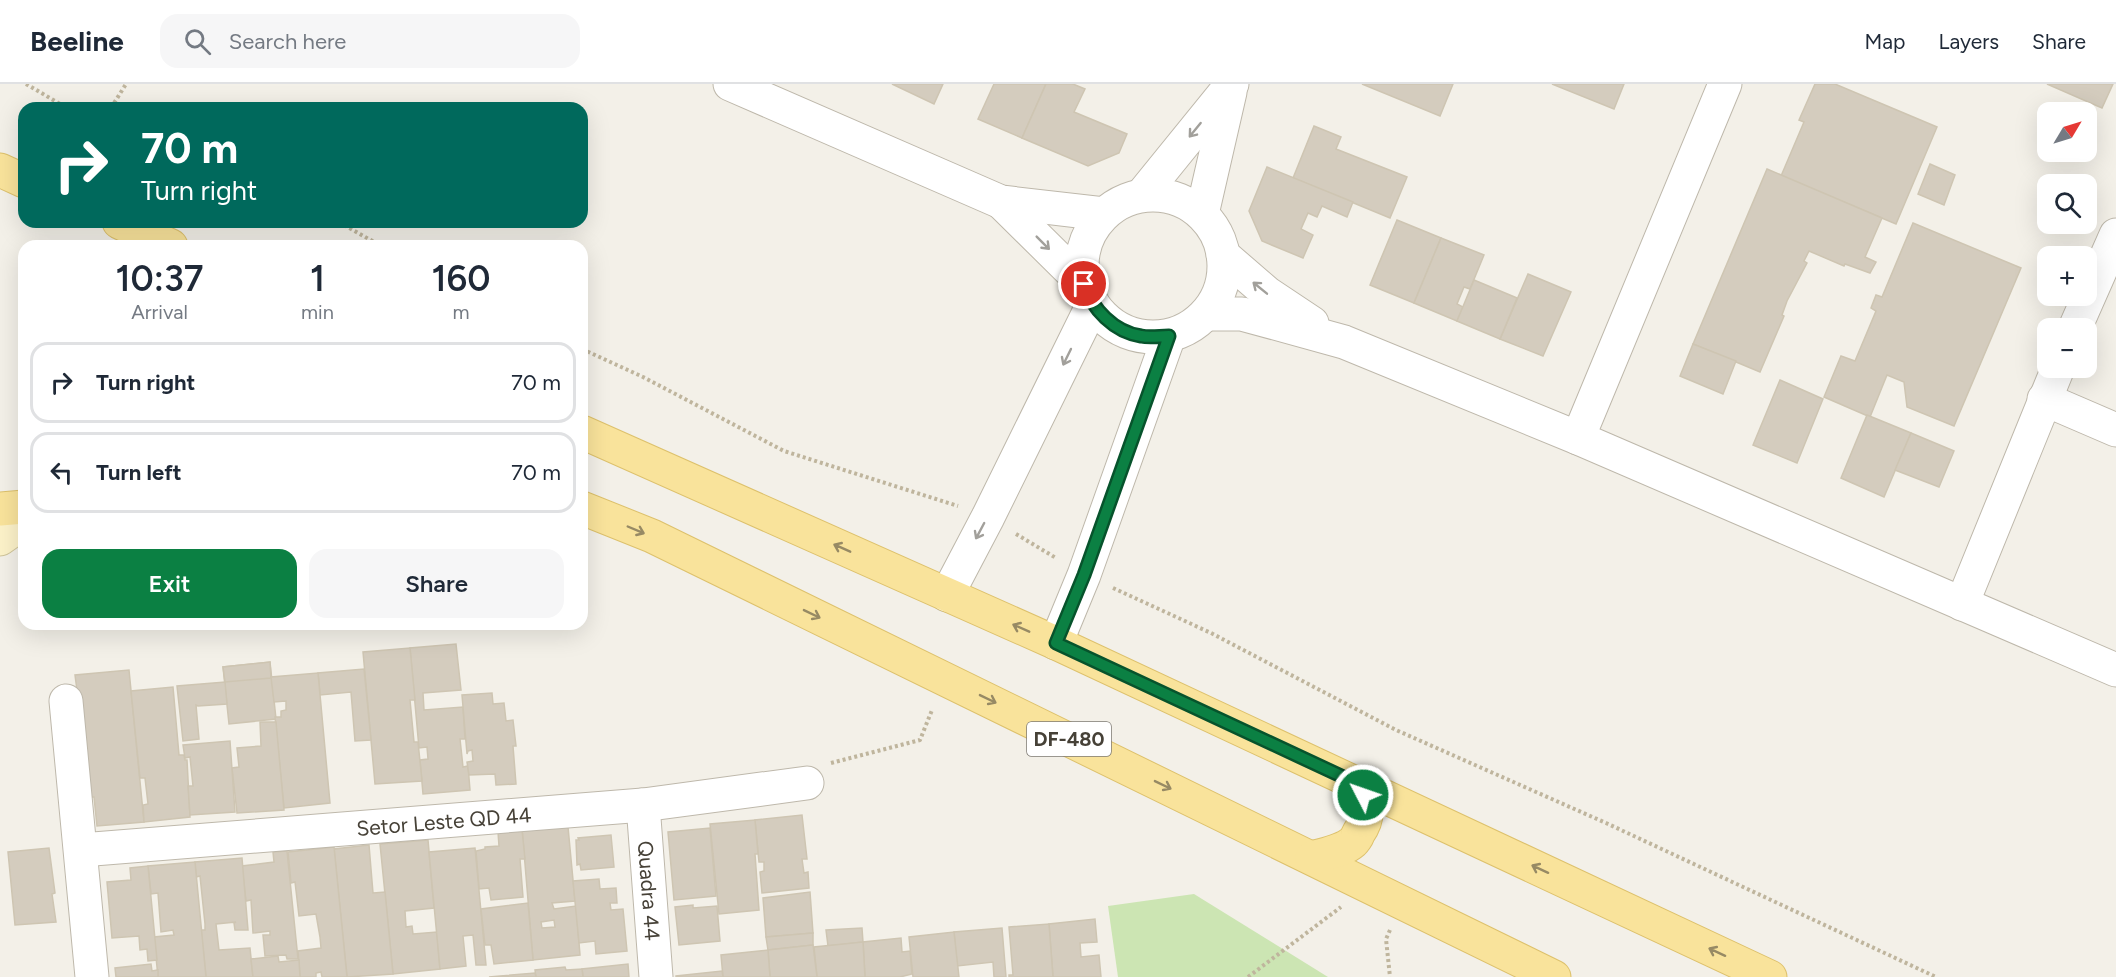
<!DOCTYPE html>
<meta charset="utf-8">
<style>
:root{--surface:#fff;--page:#f6f6f7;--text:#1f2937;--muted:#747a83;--line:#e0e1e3;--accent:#0b8043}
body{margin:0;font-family:Figtree,sans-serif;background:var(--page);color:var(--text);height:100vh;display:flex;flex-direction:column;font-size:22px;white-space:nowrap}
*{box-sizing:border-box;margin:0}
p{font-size:20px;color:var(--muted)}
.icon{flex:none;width:33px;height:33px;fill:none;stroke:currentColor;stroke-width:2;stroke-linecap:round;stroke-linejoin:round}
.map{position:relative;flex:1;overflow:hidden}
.details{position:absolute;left:18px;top:156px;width:570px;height:390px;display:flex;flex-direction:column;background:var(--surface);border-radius:18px;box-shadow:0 6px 24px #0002}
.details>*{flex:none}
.hud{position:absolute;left:18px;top:18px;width:570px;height:126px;border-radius:18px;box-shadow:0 6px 24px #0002;background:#00695c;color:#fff;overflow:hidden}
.needle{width:39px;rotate:52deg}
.fabs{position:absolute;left:2037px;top:18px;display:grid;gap:12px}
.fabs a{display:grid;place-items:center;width:60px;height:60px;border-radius:12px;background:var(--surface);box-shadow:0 6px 24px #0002;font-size:30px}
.pin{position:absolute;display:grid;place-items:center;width:51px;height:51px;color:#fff;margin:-26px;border:3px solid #fff;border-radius:50%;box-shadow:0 2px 6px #0007}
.me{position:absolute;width:66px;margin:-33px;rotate:311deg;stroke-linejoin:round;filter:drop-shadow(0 0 4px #0008)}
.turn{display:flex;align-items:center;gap:21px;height:126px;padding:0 24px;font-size:27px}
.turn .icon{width:78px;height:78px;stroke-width:2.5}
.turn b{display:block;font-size:42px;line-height:51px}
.eta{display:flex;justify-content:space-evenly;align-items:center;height:102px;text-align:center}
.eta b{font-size:36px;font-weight:600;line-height:42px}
.button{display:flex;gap:12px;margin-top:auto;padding:12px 24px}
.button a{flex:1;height:69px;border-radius:18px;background:var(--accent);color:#fff;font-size:24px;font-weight:600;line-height:69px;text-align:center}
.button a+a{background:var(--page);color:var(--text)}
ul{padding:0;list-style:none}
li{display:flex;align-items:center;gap:18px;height:81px;margin:0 12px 9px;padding:0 12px;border:3px solid var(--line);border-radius:18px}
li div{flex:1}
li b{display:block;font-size:22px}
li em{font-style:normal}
header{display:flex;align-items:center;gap:36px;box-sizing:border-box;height:84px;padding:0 30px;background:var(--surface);border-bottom:2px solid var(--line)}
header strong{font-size:28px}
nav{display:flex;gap:33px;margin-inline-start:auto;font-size:21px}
.search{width:420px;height:54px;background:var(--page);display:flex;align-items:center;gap:15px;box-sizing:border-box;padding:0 21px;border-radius:18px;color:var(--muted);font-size:22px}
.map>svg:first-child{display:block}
</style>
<header>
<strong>Beeline</strong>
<div class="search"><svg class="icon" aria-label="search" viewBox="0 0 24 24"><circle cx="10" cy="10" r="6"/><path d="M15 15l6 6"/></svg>Search here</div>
<nav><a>Map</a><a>Layers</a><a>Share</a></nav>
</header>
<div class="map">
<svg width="2116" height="893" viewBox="0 0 2116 893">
<rect width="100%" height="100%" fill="#f3f0e8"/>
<path fill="#cce5b3" d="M 1194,810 L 1328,893 L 1118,893 L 1108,822 Z"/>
<g fill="#d4ccbe" stroke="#cec5b2" stroke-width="1.5" fill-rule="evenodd">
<path d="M 892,0 L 943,0 L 934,20 Z"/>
<path d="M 994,0 L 1046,0 L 1022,54 L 978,35 Z"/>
<path d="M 1046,0 L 1073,0 L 1085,5 L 1074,28 L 1127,50 L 1119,69 L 1088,82 L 1022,54 Z"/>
<path d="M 1362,0 L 1453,0 L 1440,32 Z"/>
<path d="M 1552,0 L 1624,0 L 1614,25 Z"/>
<path d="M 1815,0 L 1835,0 L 1937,43 L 1896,140 L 1781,92 L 1804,38 L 1799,36 Z"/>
<path d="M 2047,0 L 2113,0 L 2102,24 Z"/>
<path d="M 1314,42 L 1341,53 L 1336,65 L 1407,93 L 1390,134 L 1293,94 Z"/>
<path d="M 1930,80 L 1955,91 L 1944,121 L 1918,110 Z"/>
<path d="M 1267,83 L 1353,118 L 1347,133 L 1322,122 L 1317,133 L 1308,129 L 1301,145 L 1313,151 L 1303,174 L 1262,157 L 1249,127 Z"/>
<path d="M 1767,85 L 1882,134 L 1865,173 L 1876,178 L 1870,189 L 1845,180 L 1844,182 L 1809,167 L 1804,177 L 1807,179 L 1787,217 L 1782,231 L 1784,232 L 1760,288 L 1693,260 Z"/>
<path d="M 1397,136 L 1441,154 L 1414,219 L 1370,201 Z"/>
<path d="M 1913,139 L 2021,184 L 1954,342 L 1907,323 L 1904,298 L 1887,291 L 1870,333 L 1824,313 L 1841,272 L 1855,277 L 1876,227 L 1871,224 L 1876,211 L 1882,213 Z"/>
<path d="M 1441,154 L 1484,171 L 1470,205 L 1464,203 L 1457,220 L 1463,223 L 1457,237 L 1414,219 Z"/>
<path d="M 1528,190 L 1571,208 L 1543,272 L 1500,255 Z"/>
<path d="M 1474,196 L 1517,214 L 1500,255 L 1457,237 Z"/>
<path d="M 1693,260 L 1736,277 L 1723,310 L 1680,292 Z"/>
<path d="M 1780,296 L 1823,315 L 1797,379 L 1753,361 Z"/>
<path d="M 1867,331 L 1911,349 L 1884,413 L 1841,394 Z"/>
<path d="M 1911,349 L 1954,367 L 1939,403 L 1895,386 Z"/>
<path d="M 456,560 L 461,606 L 423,609 L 424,626 L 463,623 L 465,655 L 460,655 L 463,683 L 468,682 L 470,706 L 423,710 L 420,676 L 428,675 L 427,663 L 419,664 L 410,564 Z"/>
<path d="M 410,564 L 415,616 L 410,616 L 414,658 L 418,658 L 422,697 L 375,700 L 363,568 Z"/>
<path d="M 270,578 L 276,635 L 229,640 L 223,583 Z"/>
<path d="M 270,578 L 271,594 L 225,598 L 223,583 Z"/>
<path d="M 364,585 L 371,656 L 355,657 L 351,608 L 320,611 L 318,589 Z"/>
<path d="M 129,586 L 144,738 L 97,742 L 94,713 L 91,713 L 75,591 Z"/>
<path d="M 318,589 L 330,719 L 284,724 L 275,633 L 281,633 L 281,627 L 286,626 L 286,617 L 274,618 L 271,593 Z"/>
<path d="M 225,598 L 227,620 L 198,622 L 196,621 L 199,655 L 183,657 L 177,602 Z"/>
<path d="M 173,603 L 179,671 L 184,671 L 185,676 L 187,676 L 190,733 L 144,738 L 143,721 L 148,720 L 145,694 L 140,694 L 131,607 Z"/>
<path d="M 492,609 L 493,620 L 504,619 L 506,637 L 513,636 L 516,662 L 513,662 L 516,700 L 496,701 L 495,690 L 469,691 L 467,678 L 473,677 L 472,666 L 468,667 L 467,670 L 462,611 Z"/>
<path d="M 260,638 L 276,638 L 284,726 L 237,729 L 232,684 L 239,683 L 237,664 L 261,662 Z"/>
<path d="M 230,657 L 235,728 L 190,731 L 188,702 L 193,702 L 190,673 L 185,674 L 183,661 Z"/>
<path d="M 802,731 L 807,775 L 802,775 L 804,789 L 808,788 L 809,804 L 762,809 L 760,788 L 764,787 L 764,778 L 759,778 L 755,736 Z"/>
<path d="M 755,736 L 758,770 L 755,770 L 759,826 L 719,830 L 710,740 Z"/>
<path d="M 568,743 L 575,817 L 552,819 L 554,825 L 576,822 L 580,871 L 533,876 L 522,744 ZM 554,836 L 555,843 L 542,844 L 541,838 Z"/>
<path d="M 710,744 L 716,812 L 674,816 L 668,748 Z"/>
<path d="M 522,746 L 525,775 L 520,775 L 523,813 L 491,816 L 489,804 L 479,805 L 476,767 L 485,765 L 485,763 L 499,762 L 498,748 Z"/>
<path d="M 611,751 L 614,783 L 581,786 L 580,780 L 577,781 L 576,756 L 579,756 L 578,754 Z"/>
<path d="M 428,756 L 434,824 L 405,827 L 406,843 L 412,842 L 413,850 L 437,848 L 440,885 L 393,890 L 380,760 Z"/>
<path d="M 369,761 L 373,809 L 385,808 L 393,890 L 347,893 L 334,765 Z"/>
<path d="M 334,763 L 347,893 L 322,893 L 321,888 L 316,889 L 316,893 L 300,893 L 298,867 L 321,864 L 320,853 L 316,830 L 299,832 L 295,798 L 291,799 L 288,768 Z"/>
<path d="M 49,764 L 55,809 L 52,810 L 56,838 L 15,841 L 8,768 Z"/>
<path d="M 475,764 L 486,881 L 476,881 L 473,851 L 463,852 L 466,882 L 440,885 L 429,768 Z"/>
<path d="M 287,767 L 298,875 L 287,875 L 286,871 L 265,872 L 263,851 L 270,851 L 270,847 L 253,849 L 251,816 L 246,817 L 242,782 L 274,778 L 273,768 Z"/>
<path d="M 242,774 L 248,846 L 235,846 L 234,839 L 236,838 L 216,840 L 219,866 L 250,864 L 253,893 L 206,893 L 201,846 L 205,846 L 205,840 L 200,792 L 196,793 L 195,778 Z"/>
<path d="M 195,778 L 206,893 L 158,893 L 154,853 L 174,851 L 173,846 L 161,848 L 158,809 L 151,810 L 148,782 Z"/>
<path d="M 148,782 L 157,876 L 148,877 L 147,865 L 140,866 L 139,852 L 112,854 L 107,798 L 131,796 L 130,784 Z"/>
<path d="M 599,795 L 600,805 L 616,804 L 617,819 L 610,819 L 611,826 L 623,825 L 627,867 L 596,870 L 595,857 L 579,859 L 573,797 Z"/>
<path d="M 810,808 L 813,849 L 766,853 L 763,814 Z"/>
<path d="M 528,819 L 533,876 L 494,880 L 491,861 L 485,861 L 481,825 Z"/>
<path d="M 693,821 L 693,824 L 717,822 L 720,857 L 679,861 L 675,823 Z"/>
<path d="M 1095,835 L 1097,858 L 1080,859 L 1081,873 L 1099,871 L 1101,893 L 1053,893 L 1049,840 Z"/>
<path d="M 1049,840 L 1053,893 L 1009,893 L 1009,891 L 1013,891 L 1009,843 Z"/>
<path d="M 862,844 L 863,858 L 828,862 L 826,846 Z"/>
<path d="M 1002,844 L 1006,893 L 994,893 L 993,878 L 957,882 L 954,848 Z"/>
<path d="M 954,848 L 959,893 L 913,893 L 909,853 Z"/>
<path d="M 813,849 L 813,861 L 768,866 L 766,853 Z"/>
<path d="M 901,854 L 902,868 L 910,867 L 912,890 L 900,893 L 865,893 L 863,858 Z"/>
<path d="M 863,858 L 865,893 L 817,893 L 814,863 Z"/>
<path d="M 813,861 L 817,893 L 770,893 L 768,866 Z"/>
<path d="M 768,866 L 770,893 L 723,893 L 721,871 Z"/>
<path d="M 278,872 L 279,878 L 299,876 L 300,893 L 253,893 L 251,875 Z"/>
<path d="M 151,880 L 152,887 L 158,886 L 158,893 L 116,893 L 115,884 Z"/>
<path d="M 628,880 L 629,893 L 583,893 L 582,885 Z"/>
<path d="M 565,883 L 566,886 L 582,885 L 583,893 L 536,893 L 535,886 Z"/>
<path d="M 722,887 L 723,893 L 676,893 L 676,892 Z"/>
<path d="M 535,889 L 536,893 L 489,893 L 500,892 Z"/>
</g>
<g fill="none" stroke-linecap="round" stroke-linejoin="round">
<g stroke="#beb8ab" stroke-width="35">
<g id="minor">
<path d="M 730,0 L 1001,118 L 1104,130"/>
<circle cx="1153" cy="182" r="71"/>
<path d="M 1142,111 L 1232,0"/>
<path d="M 1001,118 L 1084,200"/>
<path d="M 1202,130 L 1230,8"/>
<path d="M 1223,171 L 1267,209 L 1312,239"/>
<path d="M 1206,230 L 1242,230 L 1344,258 L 1578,354 L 2116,586"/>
<path d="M 2075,244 L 2116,151"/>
<path d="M 2044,315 L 2116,346"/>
<path d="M 1578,354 L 1725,0"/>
<path d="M 947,511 L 988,433 L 1093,220"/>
<path d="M 1962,520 L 2058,284"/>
<path d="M 1056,559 L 1084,491 L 1169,252"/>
<path d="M 66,617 L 92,893"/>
<path id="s1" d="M 643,721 L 656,893"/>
<path id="s2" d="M 81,766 L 643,721 L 807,699"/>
</g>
</g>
<g stroke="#d0c59a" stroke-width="35">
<path id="secondary" d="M 0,455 L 24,438"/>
</g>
<g stroke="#ddc16c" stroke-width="35">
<g id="primary">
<path d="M 0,86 L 24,97"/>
<path d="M 119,138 L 171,162"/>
<path d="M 582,348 L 1056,559 L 1770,893"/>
<path d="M 582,424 L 652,452 L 1554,893"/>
<path d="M 0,425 L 24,423"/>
<path d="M 1312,774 C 1325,770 1343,767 1353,758 C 1354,757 1358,752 1358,750 C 1372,730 1367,716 1354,698"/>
</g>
</g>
<g stroke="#bfb59d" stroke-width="4" stroke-dasharray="3 3" stroke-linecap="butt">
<path d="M 26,0 L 67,24"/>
<path d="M 111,24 L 126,0"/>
<path d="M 339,138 L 381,162"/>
<path d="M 582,265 L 643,293 L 784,367 L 958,422"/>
<path d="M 1016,450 L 1056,474"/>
<path d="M 1113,504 L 1211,549 L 1396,646 L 1606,739 L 1936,893"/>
<path d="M 831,679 L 920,656 L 932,626"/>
<path d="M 1390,846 L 1386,855 L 1390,893"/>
<path d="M 1248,893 L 1341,823"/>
</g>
<use href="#minor" stroke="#fff" stroke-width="33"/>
<use href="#secondary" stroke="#fcf2c9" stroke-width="33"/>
<use href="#primary" stroke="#f9e39b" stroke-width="33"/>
</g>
<defs><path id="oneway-shaft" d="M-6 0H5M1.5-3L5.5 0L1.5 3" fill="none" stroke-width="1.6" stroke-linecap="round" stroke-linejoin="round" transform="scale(1.5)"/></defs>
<g stroke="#a2a09b">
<use href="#oneway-shaft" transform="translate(1195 46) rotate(129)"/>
<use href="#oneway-shaft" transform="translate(1043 159) rotate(45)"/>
<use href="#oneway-shaft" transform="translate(1260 204) rotate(-141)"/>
<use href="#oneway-shaft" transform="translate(1067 273) rotate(116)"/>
<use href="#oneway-shaft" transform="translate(980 447) rotate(118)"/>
</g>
<g stroke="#978a64">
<use href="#oneway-shaft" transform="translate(636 446) rotate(23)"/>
<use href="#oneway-shaft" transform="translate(842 464) rotate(-156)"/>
<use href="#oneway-shaft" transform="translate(812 530) rotate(26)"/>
<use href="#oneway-shaft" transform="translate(1021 544) rotate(-156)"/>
<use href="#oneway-shaft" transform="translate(988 615) rotate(26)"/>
<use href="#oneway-shaft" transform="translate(1163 701) rotate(26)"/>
<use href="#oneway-shaft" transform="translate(1540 785) rotate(-155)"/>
<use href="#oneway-shaft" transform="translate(1717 868) rotate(-155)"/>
</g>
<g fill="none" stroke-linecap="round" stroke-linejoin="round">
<g stroke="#07532c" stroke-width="15">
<path id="route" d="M 1084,200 C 1092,225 1114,248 1141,252 C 1150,254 1160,252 1169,252 L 1084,491 L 1056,559 L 1354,698 L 1363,711"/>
</g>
<use href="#route" stroke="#0b8043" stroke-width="10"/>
</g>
<g text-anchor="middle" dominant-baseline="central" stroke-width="6" stroke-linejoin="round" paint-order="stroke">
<rect fill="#fff" stroke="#7e7a73" stroke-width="1.5" x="1027" y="638" width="84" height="34" rx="4.5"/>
<g font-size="20" font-weight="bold" fill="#464137">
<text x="1069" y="655">DF-480</text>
</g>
<g font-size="21" fill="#464137" stroke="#fff">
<text stroke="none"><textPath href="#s2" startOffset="364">Setor Leste QD 44</textPath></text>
<text stroke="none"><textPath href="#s1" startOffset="86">Quadra 44</textPath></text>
</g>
</g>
</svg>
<div class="fabs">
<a><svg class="needle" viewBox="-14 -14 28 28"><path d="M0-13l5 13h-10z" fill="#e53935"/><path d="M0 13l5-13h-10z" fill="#747a83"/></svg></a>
<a><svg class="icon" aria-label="search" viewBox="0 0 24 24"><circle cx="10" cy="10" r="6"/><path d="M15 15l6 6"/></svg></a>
<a>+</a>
<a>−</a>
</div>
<div class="pin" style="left:1084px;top:200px;background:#d93025"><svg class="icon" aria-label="arrive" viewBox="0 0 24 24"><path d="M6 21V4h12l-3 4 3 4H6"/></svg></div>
<svg class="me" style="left:1363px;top:711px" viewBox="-20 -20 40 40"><circle r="17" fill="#0b8043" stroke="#fff" stroke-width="3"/><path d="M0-11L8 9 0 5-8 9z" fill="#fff"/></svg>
<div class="hud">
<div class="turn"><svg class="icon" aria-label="right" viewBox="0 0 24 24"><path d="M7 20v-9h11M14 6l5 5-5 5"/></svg><div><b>70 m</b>Turn right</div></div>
</div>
<section class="details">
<div class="eta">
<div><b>10:37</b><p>Arrival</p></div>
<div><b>1</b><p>min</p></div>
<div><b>160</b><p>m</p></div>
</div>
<ul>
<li><svg class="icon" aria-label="right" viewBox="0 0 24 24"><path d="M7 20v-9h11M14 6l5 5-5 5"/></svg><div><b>Turn right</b></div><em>70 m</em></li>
<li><svg class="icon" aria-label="left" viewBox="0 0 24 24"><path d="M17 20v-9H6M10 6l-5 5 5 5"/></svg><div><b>Turn left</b></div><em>70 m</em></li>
</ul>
<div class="button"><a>Exit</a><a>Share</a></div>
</section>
</div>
